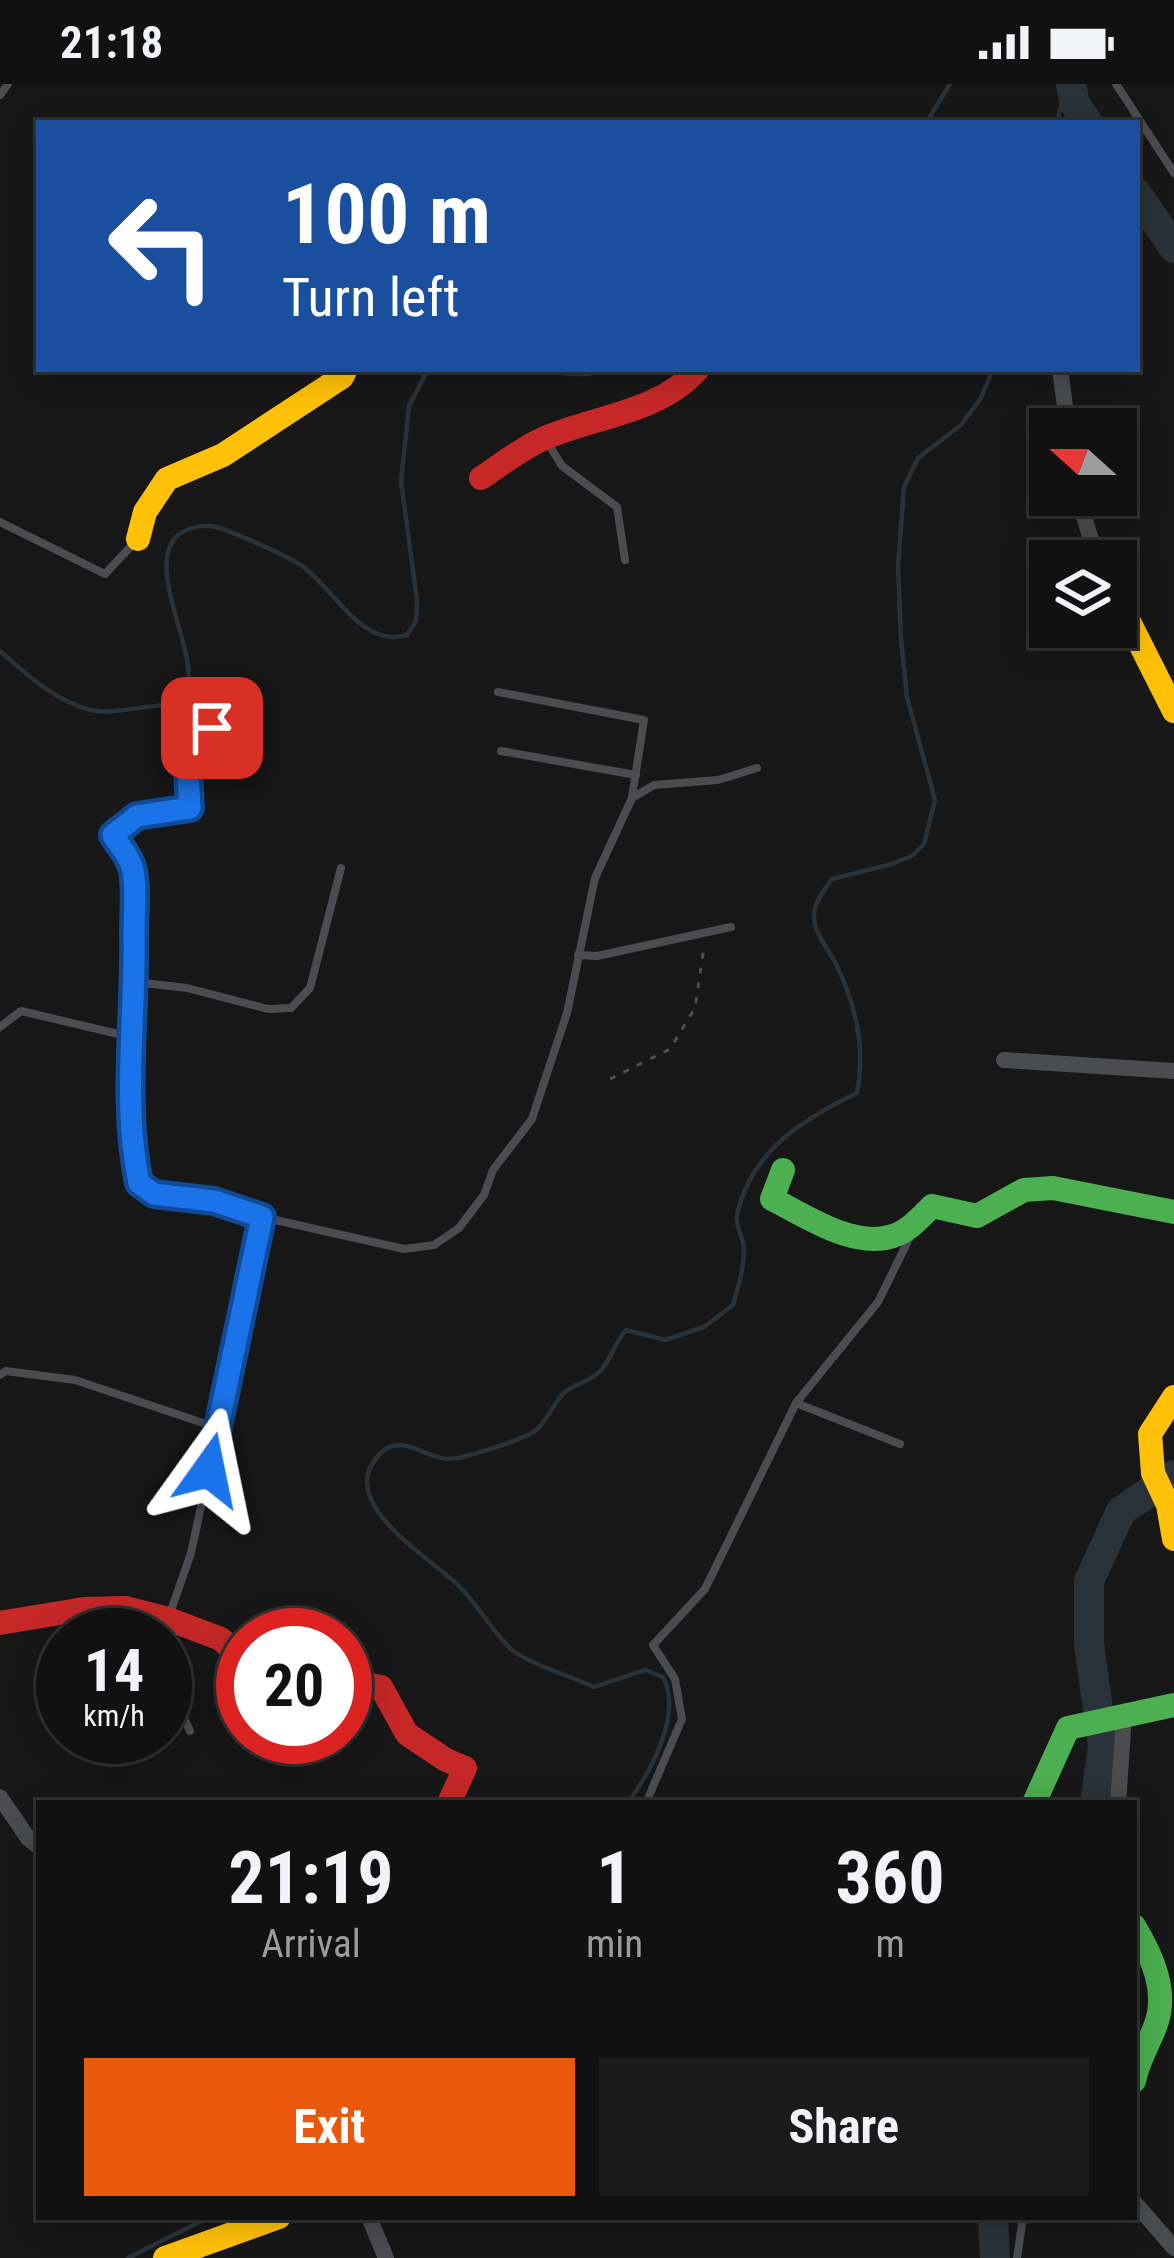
<!DOCTYPE html>
<style>
:root{--surface:#111;--page:#1a1a1a;--text:#f1f3f6;--muted:#9c9d9f;--line:#303131;--accent:#ea580c}
body{margin:0;font-family:"Roboto Condensed",sans-serif;background:var(--page);color:var(--text);height:100vh;display:flex;flex-direction:column;font-size:45px;white-space:nowrap}
*{box-sizing:border-box;margin:0}
p{font-size:39px;color:var(--muted)}
.icon{flex:none;width:66px;height:66px;fill:none;stroke:currentColor;stroke-width:2;stroke-linecap:round;stroke-linejoin:round}
.map{position:relative;flex:1;overflow:hidden}
.sheet{position:absolute;left:36px;top:1716px;width:1101px;height:420px;display:flex;flex-direction:column;background:var(--surface);border-radius:0px;box-shadow:0 6px 30px #0003,0 0 0 3px var(--line)}
.sheet>*{flex:none}
.guide{position:absolute;left:36px;top:36px;width:1104px;height:252px;border-radius:0px;box-shadow:0 6px 30px #0003,0 0 0 3px var(--line);background:#1a4fa0;color:#fff;overflow:hidden}
.needle{width:78px;rotate:291deg}
.tools{position:absolute;left:1029px;top:324px;display:grid;gap:24px}
.tools a{display:grid;place-items:center;width:108px;height:108px;border-radius:0px;background:var(--surface);box-shadow:0 6px 30px #0003,0 0 0 3px var(--line);font-size:60px}
.speed{position:absolute;left:36px;top:1524px;display:flex;gap:24px;font-size:60px;font-weight:700;text-align:center}
.speed>*{display:grid;place-content:center;width:156px;height:156px;border-radius:50%;background:var(--surface);box-shadow:0 6px 30px #0003,0 0 0 3px var(--line);line-height:1}
.speed small{font-size:30px;font-weight:400}
.speed .limit{border:18px solid #d22;background:#fff;color:#111}
.pin{position:absolute;display:grid;place-items:center;width:102px;height:102px;color:#fff;margin:-51px;border-radius:24px;box-shadow:0 6px 18px #0006}
.me{position:absolute;width:132px;margin:-66px;rotate:12deg;stroke-linejoin:round;filter:drop-shadow(0 0 9px #0008)}
.turn{display:flex;align-items:center;gap:42px;height:252px;padding:0 48px;font-size:54px}
.turn .icon{width:156px;height:156px;stroke-width:2.5}
.turn b{display:block;font-size:84px;line-height:102px}
.eta{display:flex;justify-content:space-evenly;align-items:center;height:204px;text-align:center}
.eta b{font-size:72px;font-weight:700;line-height:84px}
.cta{display:flex;gap:24px;margin-top:auto;padding:24px 48px}
.cta a{flex:1;height:138px;border-radius:0px;background:var(--accent);color:#fff;font-size:48px;font-weight:700;line-height:138px;text-align:center}
.cta a+a{background:var(--page);color:var(--text)}
.status{display:flex;justify-content:space-between;align-items:center;height:84px;padding:0 60px;background:var(--surface);direction:ltr}
.status svg{height:33px;fill:currentColor}
.map>svg:first-child{display:block}
</style>
<div class="status"><b>21:18</b><svg viewBox="0 0 49 12"><path d="M0 12V9h3v3zM5 12V6h3v6zM10 12V3h3v9zM15 12V0h3v12zM26 1h20v11H26zM47 4h2v5h-2z"/></svg></div>
<div class="map">
<svg width="1174" height="2174" viewBox="0 0 1174 2174">
<rect width="100%" height="100%" fill="#171717"/>
<g fill="none" stroke-linecap="round" stroke-linejoin="round">
<g stroke="#2a3239" stroke-width="4.5">
<path d="M 926,39 L 950,0"/>
<path d="M 1057,39 L 1066,0"/>
<path d="M 546,285 C 565,290 588,294 606,285"/>
<path d="M 0,567 C 26,590 56,618 91,626 C 108,630 129,625 146,623 C 159,622 179,620 186,606 C 203,571 132,465 189,445 C 196,442 209,441 216,443 C 231,447 285,471 299,480 C 334,502 360,565 407,551 L 416,537 L 417,516 L 401,397 L 409,322 L 428,285"/>
<path d="M 628,1719 C 650,1688 683,1631 663,1593 L 645,1586 L 594,1603 C 575,1594 524,1578 511,1565 C 493,1548 478,1521 458,1501 C 429,1473 331,1416 381,1369 C 402,1348 425,1375 449,1375 C 462,1375 526,1355 536,1346 C 548,1337 553,1319 564,1309 C 574,1299 592,1298 602,1285 C 612,1273 615,1258 626,1246 L 665,1256 L 704,1243 L 733,1221 C 738,1203 744,1185 744,1166 C 744,1154 735,1143 737,1131 C 751,1067 803,1035 857,1009 C 866,964 856,921 836,880 C 828,864 812,847 814,828 C 816,816 825,805 832,795 L 892,780 L 912,772 L 924,760 L 935,716 L 907,613 L 901,555 L 898,483 L 904,403 L 918,374 L 961,341 L 981,314 L 993,285"/>
<path d="M 128,2174 L 209,2133"/>
</g>
<g stroke="#2a3239" stroke-width="30">
<path d="M 1071,0 L 1075,20 L 1088,39"/>
<path d="M 1137,110 L 1174,164"/>
<path d="M 1095,1719 L 1103,1663 L 1089,1559 L 1089,1497 L 1121,1427 L 1174,1391"/>
<path d="M 993,2133 L 995,2174"/>
</g>
<path stroke="#4d4e52" stroke-width="3" stroke-dasharray="6 9" stroke-linecap="butt" d="M 610,995 L 670,965 L 695,924 L 704,863"/>
<g stroke="#4b4c50" stroke-width="8">
<path d="M 1116,0 L 1174,89"/>
<path d="M 0,11 L 8,0"/>
<path d="M 546,356 L 562,382 L 617,423 L 625,476"/>
<path d="M 0,438 L 105,490 L 135,458"/>
<path d="M 498,608 L 644,636 L 632,713"/>
<path d="M 501,667 L 636,691"/>
<path d="M 578,871 L 597,872 L 731,843"/>
<path d="M 135,898 L 133,784 L 113,751 L 137,732 L 190,724 L 187,670 L 211,644 L 254,625"/>
<path d="M 0,943 L 21,927 L 131,953 L 135,898 L 187,904 L 268,925 L 291,924 L 310,904 L 341,784"/>
<path d="M 262,1133 L 404,1165 L 434,1161 L 459,1144 L 484,1111 L 493,1086 L 532,1035 L 567,929 L 595,794 L 632,714 L 654,701 L 718,696 L 757,684"/>
<path d="M 0,1291 L 6,1287 L 75,1296 L 218,1344 L 262,1133 L 214,1117 L 154,1110 L 139,1099 L 133,1074 L 131,953"/>
<path d="M 796,1319 L 900,1360"/>
<path d="M 132,1535 L 144,1551"/>
<path d="M 152,1551 L 168,1535 L 191,1469 L 218,1344"/>
<path d="M 165,1593 L 190,1647"/>
<path d="M 646,1719 L 682,1635 L 675,1595 L 653,1561 L 705,1505 L 796,1319 L 878,1218 L 910,1153"/>
<path d="M 1017,2174 L 1023,2133"/>
</g>
<g stroke="#4b4c50" stroke-width="16">
<path d="M 1060,285 L 1068,345"/>
<path d="M 1077,411 L 1098,477"/>
<path d="M 1004,976 L 1174,987"/>
<path d="M 0,1713 L 28,1754 L 39,1763"/>
<path d="M 1118,1719 L 1124,1632"/>
<path d="M 1134,2118 L 1174,2164"/>
<path d="M 369,2133 L 386,2174"/>
</g>
<g stroke="#4caf50" stroke-width="24">
<path d="M 783,1086 L 772,1115 C 806,1132 853,1165 893,1152 C 909,1147 921,1133 932,1122 L 977,1132 L 1024,1106 L 1053,1104 L 1174,1128"/>
<path d="M 1034,1719 L 1068,1644 L 1174,1621"/>
<path d="M 1134,1842 C 1152,1872 1169,1908 1155,1943 C 1148,1961 1138,1977 1134,1997"/>
</g>
<g stroke="#ffc107" stroke-width="24">
<path d="M 138,455 L 145,428 L 167,395 L 223,371 L 342,293 L 346,285"/>
<path d="M 1116,512 L 1174,627"/>
<path d="M 1174,1313 L 1150,1350 L 1153,1389 L 1168,1421 L 1174,1455"/>
<path d="M 165,2174 L 279,2133"/>
</g>
<g stroke="#c62828" stroke-width="24">
<path d="M 481,394 C 502,380 522,364 545,354 C 596,332 659,329 698,285"/>
<path d="M 0,1539 L 84,1525 L 125,1524 L 168,1535 L 221,1555 L 243,1576"/>
<path d="M 345,1596 L 381,1603 L 407,1650 L 446,1676 L 465,1684 L 449,1719"/>
</g>
</g>
<g fill="none" stroke-linecap="round" stroke-linejoin="round">
<g stroke="#114b97" stroke-width="30">
<path id="route" d="M 209,1386 L 262,1133 L 214,1117 L 154,1110 L 139,1099 C 122,1019 136,930 134,848 C 134,831 137,799 132,783 C 129,772 119,761 113,751 L 137,732 L 190,724 L 187,670 L 212,644"/>
</g>
<use href="#route" stroke="#1a73e8" stroke-width="21"/>
</g>
</svg>
<div class="tools">
<a><svg class="needle" viewBox="-14 -14 28 28"><path d="M0-13l5 13h-10z" fill="#e53935"/><path d="M0 13l5-13h-10z" fill="#9c9d9f"/></svg></a>
<a><svg class="icon" aria-label="layers" viewBox="0 0 24 24"><path d="M12 4l9 5-9 5-9-5zM3 14l9 5 9-5"/></svg></a>
</div>
<div class="speed"><div>14<small>km/h</small></div><div class="limit">20</div></div>
<div class="pin" style="left:212px;top:644px;background:#d93025"><svg class="icon" aria-label="arrive" viewBox="0 0 24 24"><path d="M6 21V4h12l-3 4 3 4H6"/></svg></div>
<svg class="me" style="left:209px;top:1386px" viewBox="-20 -20 40 40"><path d="M0-17L14 15 0 8-14 15z" fill="#1a73e8" stroke="#fff" stroke-width="4"/></svg>
<div class="guide">
<div class="turn"><svg class="icon" aria-label="left" viewBox="0 0 24 24"><path d="M17 20v-9H6M10 6l-5 5 5 5"/></svg><div><b>100 m</b>Turn left</div></div>
</div>
<section class="sheet">
<div class="eta">
<div><b>21:19</b><p>Arrival</p></div>
<div><b>1</b><p>min</p></div>
<div><b>360</b><p>m</p></div>
</div>
<div class="cta"><a>Exit</a><a>Share</a></div>
</section>
</div>
